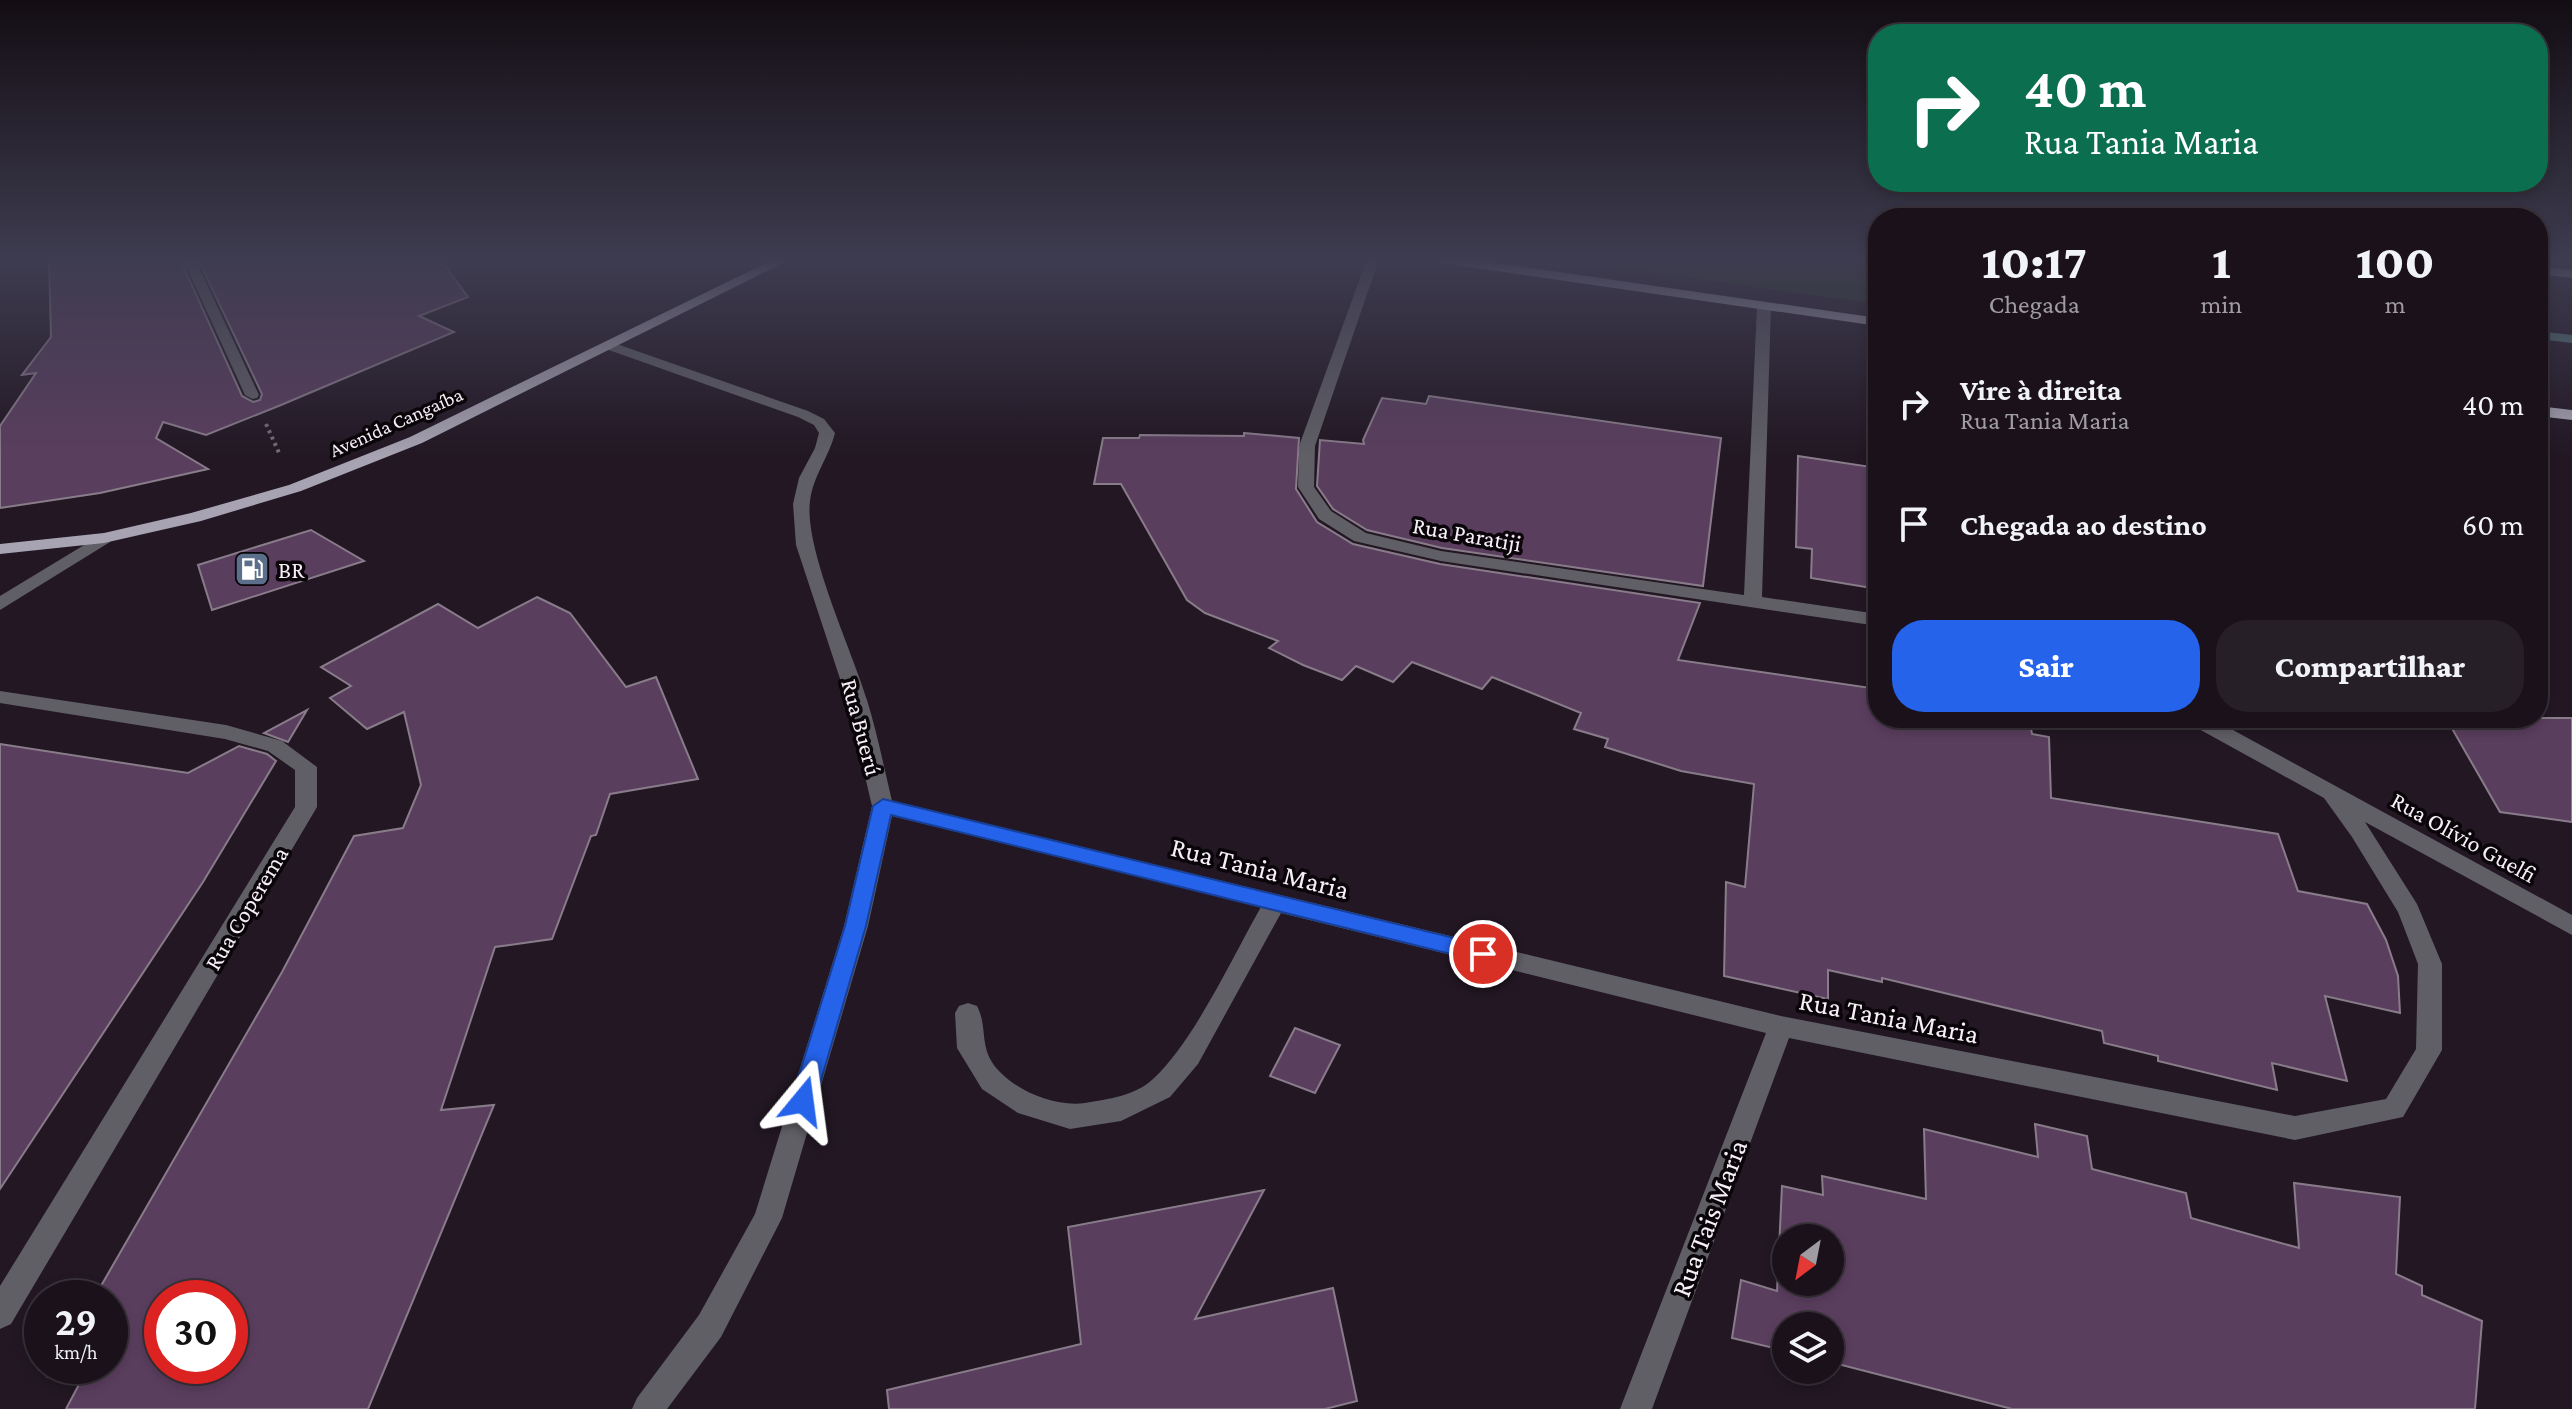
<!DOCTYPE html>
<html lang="pt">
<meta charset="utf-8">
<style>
:root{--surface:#1a111a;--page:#271f27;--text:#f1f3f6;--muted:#9f9da2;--line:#383139;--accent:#2563eb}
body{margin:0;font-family:"Crimson Pro",serif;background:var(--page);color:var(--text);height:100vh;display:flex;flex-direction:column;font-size:30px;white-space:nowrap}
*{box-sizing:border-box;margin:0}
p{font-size:26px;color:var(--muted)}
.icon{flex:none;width:44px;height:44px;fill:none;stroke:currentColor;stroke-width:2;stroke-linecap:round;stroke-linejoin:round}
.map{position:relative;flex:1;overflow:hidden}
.side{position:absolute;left:1868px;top:208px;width:680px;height:520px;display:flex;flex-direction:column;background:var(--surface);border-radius:32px;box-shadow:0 4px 12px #0003,0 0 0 2px var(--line)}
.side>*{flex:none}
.hud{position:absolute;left:1868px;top:24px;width:680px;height:168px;border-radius:32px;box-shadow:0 4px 12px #0003,0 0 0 2px var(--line);background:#0b6e4f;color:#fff;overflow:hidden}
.needle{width:52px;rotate:212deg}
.fabs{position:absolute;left:1772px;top:1224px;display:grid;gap:16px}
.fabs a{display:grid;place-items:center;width:72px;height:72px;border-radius:50%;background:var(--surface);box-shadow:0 4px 12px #0003,0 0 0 2px var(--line);font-size:40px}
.speed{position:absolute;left:24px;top:1280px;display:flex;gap:16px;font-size:40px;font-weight:700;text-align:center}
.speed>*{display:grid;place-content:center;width:104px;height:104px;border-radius:50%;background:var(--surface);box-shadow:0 4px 12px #0003,0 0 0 2px var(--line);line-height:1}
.speed small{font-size:20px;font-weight:400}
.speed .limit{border:12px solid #d22;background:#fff;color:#111}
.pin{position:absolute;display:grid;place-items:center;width:68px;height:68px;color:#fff;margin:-34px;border:4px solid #fff;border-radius:50%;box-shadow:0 2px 8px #0007}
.me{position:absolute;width:88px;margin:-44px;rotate:16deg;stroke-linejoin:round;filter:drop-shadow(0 0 6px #0008)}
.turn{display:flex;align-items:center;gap:28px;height:168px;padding:0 24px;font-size:36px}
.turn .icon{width:104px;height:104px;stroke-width:2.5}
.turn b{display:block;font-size:56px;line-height:68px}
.eta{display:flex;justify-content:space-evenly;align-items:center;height:136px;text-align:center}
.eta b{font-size:48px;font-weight:800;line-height:56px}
.action{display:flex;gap:16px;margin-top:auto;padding:16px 24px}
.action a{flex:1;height:92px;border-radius:32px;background:var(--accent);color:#fff;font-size:32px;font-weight:800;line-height:92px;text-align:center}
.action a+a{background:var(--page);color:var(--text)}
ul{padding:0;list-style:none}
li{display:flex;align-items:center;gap:24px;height:120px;padding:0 24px}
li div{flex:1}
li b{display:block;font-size:30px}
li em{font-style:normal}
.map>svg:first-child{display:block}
</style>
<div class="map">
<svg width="2572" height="1409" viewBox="0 0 2572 1409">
<rect width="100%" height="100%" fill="#221723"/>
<path fill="#22361e" d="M 1557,259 L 1878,259 L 1878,304 Z"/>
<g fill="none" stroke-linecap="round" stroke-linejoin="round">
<path fill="#537479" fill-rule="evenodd" d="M 2538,331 L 2572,335 L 2572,343 L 2538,339 Z"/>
</g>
<g fill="#5a3e5e" stroke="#897c8a" stroke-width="2" fill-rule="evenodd">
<path d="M 49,259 L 180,259 L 242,396 L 253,402 L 260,400 L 262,394 L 198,259 L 440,259 L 468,297 L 419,316 L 454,332 L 281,405 L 206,435 L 163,422 L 156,438 L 208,469 L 100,493 L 0,508 L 0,426 L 36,373 L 22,375 L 51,337 Z"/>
<path d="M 1429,396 L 1721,438 L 1703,586 L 1442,548 L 1367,530 L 1333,509 L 1317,486 L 1320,440 L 1364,444 L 1363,440 L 1382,398 L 1426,404 Z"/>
<path d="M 1244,433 L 1299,438 L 1296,489 L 1317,522 L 1353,544 L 1440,564 L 1700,603 L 1678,660 L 1878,689 L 1878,718 L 2029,718 L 2032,734 L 2049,737 L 2051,798 L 2278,834 L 2298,891 L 2367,904 L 2386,940 L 2398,976 L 2400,1013 L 2325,996 L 2347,1081 L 2272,1063 L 2277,1090 L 2158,1061 L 2158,1056 L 2104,1043 L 2102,1031 L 1882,978 L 1882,982 L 1828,970 L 1828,999 L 1724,976 L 1726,882 L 1745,887 L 1754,784 L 1681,771 L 1605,747 L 1608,739 L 1574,729 L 1581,713 L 1492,677 L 1482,689 L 1412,662 L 1393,682 L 1356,666 L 1342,680 L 1303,665 L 1269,648 L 1278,641 L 1205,613 L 1187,600 L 1121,484 L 1094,484 L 1103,438 L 1139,438 L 1140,435 L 1244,436 Z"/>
<path d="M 1798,456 L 1878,468 L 1878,589 L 1811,578 L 1812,549 L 1796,547 Z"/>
<path d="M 311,530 L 364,561 L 212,610 L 198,565 Z"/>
<path d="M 537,597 L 570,613 L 626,687 L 656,677 L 698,779 L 610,794 L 596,835 L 591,836 L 552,939 L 495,947 L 441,1110 L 494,1105 L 368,1409 L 66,1409 L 84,1375 L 48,1377 L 55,1366 L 110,1366 L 110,1298 L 94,1298 L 282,972 L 354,836 L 403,828 L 421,785 L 404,712 L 367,729 L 330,698 L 351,686 L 321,667 L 438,604 L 478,628 ZM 162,1298 L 230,1298 L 230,1366 L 162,1366 Z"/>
<path d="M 307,710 L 288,742 L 264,733 Z"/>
<path d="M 2446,718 L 2572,718 L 2572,822 L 2500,812 Z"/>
<path d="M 0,744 L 188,773 L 239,746 L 267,754 L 276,761 L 203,882 L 0,1189 Z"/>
<path d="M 1295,1028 L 1340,1045 L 1315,1093 L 1270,1076 Z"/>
<path d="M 2035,1124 L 2087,1136 L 2092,1169 L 2186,1193 L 2191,1218 L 2299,1248 L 2294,1183 L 2400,1197 L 2396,1274 L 2422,1286 L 2422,1295 L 2482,1321 L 2475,1409 L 2012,1409 L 1830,1362 L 1830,1326 L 1786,1326 L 1786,1351 L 1732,1338 L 1741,1280 L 1777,1291 L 1782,1186 L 1823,1195 L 1822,1176 L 1926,1199 L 1924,1129 L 2038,1157 ZM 1786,1238 L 1830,1238 L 1830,1282 L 1786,1282 Z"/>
<path d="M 1264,1190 L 1195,1319 L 1333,1288 L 1357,1401 L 1325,1409 L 889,1409 L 887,1390 L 1081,1344 L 1068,1227 Z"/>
</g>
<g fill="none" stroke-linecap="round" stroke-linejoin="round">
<path stroke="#756b76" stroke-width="4" stroke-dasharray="3 4" stroke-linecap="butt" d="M 266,424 L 280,455"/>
<g fill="#605f66" fill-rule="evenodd">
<path d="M 183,259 L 195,259 L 259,395 L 257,398 L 252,399 L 245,395 Z"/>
<path d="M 1367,259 L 1379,259 L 1315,446 L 1314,487 L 1331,511 L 1366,533 L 1441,551 L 1744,595 L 1757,306 L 1764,302 L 1771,306 L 1762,597 L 1878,614 L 1878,626 L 1441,561 L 1354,541 L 1319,519 L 1298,487 L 1299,446 Z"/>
<path d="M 611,342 L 808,411 L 824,419 L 835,433 C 829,457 813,476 810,501 C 804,549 852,650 867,700 C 877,733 884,767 892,801 L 1781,1016 L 2295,1116 L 2386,1099 L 2416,1049 L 2418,964 L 2398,912 L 2352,837 L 2324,798 L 2188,723 L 2185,718 L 2211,718 L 2572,915 L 2572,935 L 2365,822 L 2417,904 L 2442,964 L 2442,1050 L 2403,1117 L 2295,1140 L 1789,1038 L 1652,1409 L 1620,1409 L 1766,1033 L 1281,913 L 1198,1064 L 1170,1097 L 1121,1121 L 1070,1129 L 1018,1113 L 982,1089 L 957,1048 L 955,1013 L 959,1006 L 968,1003 L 977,1006 C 989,1029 977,1050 1001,1073 C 1021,1093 1057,1107 1085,1103 C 1108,1099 1135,1096 1153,1079 C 1193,1043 1233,956 1261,907 L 892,816 L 868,926 L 782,1218 L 721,1337 L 667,1409 L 632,1409 L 637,1398 L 699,1315 L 755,1214 L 844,926 L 872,806 L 847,700 L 796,545 L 793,504 L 799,478 L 815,448 L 819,433 L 814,425 L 798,417 L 606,349 L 606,343 Z"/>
<path d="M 104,533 L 113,538 L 110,542 L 0,610 L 0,596 Z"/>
<path d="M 0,691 L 226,725 L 282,741 L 317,767 L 317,807 L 11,1324 L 0,1329 L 0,1286 L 295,807 L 295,770 L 268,751 L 225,739 L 0,703 Z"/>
</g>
<g fill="#a7a3b2" fill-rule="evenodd">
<path d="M 774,259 L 791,259 L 422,443 L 301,491 L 201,521 L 104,543 L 0,554 L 0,544 L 104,533 L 191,513 L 289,485 L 410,437 Z"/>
<path d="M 1434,259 L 1468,259 L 1878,318 L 1878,326 L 1440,263 Z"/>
<path d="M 2538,266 L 2572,270 L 2572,278 L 2538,274 Z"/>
<path d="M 2538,406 L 2572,410 L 2572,420 L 2538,416 Z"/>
</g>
</g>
<linearGradient id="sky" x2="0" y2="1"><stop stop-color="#130d13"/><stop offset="0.57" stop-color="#3e3c50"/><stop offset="1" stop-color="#3e3c50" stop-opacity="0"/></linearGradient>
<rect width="2572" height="457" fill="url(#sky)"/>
<path fill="#2563eb" stroke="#184099" stroke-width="2" d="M 883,799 L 1483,945 L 1491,947 L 1494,954 L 1491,960 L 1483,962 L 891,815 L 866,926 L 815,1101 L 812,1108 L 803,1111 L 795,1108 L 791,1101 L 845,926 L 873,806 Z"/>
<defs>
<g id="fuel-square" transform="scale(1.8)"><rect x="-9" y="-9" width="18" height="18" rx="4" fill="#5c6f8a" stroke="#090509"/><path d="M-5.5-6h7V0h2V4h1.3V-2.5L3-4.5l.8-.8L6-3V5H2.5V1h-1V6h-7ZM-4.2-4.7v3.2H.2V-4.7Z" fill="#fff"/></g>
</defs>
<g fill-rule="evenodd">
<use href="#fuel-square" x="252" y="569"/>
</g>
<g text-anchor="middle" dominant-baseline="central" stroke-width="7" stroke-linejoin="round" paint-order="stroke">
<g font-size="20" fill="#f6eff7" stroke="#090509">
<text transform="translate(396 422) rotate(-24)">Avenida Cangaíba</text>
</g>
<g font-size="24" fill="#f6eff7" stroke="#090509">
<text transform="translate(1467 534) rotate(10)">Rua Paratiji</text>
<text transform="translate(862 727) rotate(75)">Rua Buerú</text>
<text transform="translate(2464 837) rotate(29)">Rua Olívio Guelfi</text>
<text transform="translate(246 908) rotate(-59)">Rua Coperema</text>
</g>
<g font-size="24" fill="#f6eff7" stroke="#090509" text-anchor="start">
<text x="278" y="569">BR</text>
</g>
<g font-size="28" fill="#f6eff7" stroke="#090509">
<text transform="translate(1260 868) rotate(14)">Rua Tania Maria</text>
<text transform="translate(1889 1017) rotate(11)">Rua Tania Maria</text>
<text transform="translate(1709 1218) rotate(-69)">Rua Tais Maria</text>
</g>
</g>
</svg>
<div class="fabs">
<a><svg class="needle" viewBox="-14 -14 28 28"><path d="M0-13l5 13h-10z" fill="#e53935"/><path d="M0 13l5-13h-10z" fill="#9f9da2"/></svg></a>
<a><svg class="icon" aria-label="layers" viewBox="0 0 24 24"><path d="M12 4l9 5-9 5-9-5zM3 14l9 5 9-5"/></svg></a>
</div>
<div class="speed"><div>29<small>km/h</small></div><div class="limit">30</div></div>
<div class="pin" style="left:1483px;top:954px;background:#d93025"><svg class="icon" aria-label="arrive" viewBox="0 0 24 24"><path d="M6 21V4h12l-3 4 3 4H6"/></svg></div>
<svg class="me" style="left:803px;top:1101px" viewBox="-20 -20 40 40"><path d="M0-17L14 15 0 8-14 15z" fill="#2563eb" stroke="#fff" stroke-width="4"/></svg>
<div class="hud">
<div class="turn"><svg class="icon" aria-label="right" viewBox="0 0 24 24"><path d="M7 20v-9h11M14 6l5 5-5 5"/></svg><div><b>40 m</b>Rua Tania Maria</div></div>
</div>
<section class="side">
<div class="eta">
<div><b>10:17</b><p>Chegada</p></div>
<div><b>1</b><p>min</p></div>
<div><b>100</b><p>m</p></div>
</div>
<ul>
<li><svg class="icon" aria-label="right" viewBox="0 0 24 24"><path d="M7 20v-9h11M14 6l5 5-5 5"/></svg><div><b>Vire à direita</b><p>Rua Tania Maria</p></div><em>40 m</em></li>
<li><svg class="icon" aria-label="arrive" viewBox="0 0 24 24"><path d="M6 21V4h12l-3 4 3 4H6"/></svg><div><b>Chegada ao destino</b></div><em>60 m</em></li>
</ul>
<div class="action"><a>Sair</a><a>Compartilhar</a></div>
</section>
</div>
